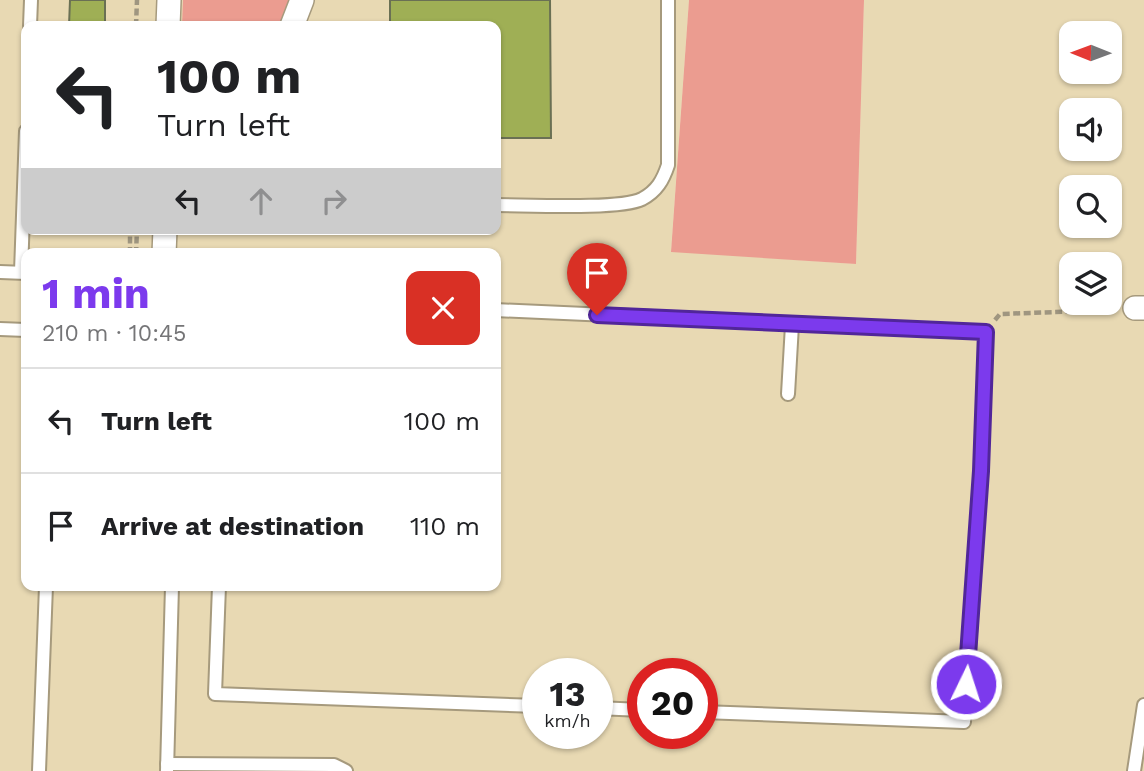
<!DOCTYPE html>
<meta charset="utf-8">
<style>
:root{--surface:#fff;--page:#f6f6f6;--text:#202124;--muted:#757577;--line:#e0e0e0;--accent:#7c3aed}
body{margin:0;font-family:"Work Sans",sans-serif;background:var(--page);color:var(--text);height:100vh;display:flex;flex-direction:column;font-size:26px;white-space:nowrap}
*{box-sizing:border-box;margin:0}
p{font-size:23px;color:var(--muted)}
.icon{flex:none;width:38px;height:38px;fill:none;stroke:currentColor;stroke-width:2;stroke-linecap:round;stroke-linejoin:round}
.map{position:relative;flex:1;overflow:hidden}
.side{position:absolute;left:21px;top:248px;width:480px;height:343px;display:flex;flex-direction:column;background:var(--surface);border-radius:14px;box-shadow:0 2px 5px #0004}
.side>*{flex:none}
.hud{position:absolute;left:21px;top:21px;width:480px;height:214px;border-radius:14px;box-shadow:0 2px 5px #0004;background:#fff;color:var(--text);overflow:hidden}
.needle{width:46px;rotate:271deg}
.controls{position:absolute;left:1059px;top:21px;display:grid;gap:14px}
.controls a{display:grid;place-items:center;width:63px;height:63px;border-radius:14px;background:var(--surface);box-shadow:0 2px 5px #0004;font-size:35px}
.speed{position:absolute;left:522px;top:658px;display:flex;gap:14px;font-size:35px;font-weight:700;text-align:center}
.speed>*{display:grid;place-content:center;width:91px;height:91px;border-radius:50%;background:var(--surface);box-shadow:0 2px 5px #0004;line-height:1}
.speed small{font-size:18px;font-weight:400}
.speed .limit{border:10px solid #d22;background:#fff;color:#111}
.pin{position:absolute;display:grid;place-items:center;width:60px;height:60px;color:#fff;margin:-72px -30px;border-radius:50% 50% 50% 0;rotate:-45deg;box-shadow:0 0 7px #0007}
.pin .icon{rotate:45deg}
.me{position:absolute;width:77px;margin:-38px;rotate:4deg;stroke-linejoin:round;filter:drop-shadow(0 0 5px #0008)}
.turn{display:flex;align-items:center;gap:24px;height:147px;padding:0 21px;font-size:32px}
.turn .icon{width:91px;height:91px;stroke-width:2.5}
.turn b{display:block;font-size:49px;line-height:60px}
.lanes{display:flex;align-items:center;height:66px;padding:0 21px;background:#0003;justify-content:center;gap:35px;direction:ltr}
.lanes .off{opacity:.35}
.round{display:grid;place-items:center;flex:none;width:74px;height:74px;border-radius:14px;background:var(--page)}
.head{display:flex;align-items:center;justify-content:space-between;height:119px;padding:0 21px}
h1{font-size:42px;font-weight:700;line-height:52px;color:var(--accent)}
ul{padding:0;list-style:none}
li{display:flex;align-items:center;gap:21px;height:105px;padding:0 21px;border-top:2px solid var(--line)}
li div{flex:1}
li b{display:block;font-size:26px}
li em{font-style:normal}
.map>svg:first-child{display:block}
</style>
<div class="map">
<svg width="1144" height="771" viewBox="0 0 1144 771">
<rect width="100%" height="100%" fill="#f0e4c6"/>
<path fill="#e8d9b3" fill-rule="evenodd" d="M 0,0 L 689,0 L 671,251 L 856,264 L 864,0 L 1144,0 L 1144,771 L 0,771 ZM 26,26 L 495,26 L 495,229 L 26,229 ZM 1071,33 L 1110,33 L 1110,72 L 1071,72 ZM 1071,110 L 1110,110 L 1110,149 L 1071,149 ZM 1071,187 L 1110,187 L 1110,226 L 1071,226 ZM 26,254 L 495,254 L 495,586 L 26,586 ZM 1071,264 L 1110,264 L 1110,303 L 1071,303 ZM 537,674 L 597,674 L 597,733 L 537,733 ZM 642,674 L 702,674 L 702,733 L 642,733 Z"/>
<g fill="#eb9c90">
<path d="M 183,0 L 290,0 L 279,26 L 182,26 Z"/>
<path d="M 689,0 L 864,0 L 856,264 L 671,252 Z"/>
</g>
<g fill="#9faf55" stroke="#6a7054" stroke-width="2">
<path d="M 70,0 L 105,0 L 105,26 L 69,26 Z"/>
<path d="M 390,0 L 550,0 L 551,138 L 495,138 L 495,26 L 390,26 Z"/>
</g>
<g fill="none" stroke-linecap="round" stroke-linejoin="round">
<g stroke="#a69a7d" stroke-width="16">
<g id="lane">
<path d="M 30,26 L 31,0"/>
<path d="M 495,205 C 526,205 620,210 642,199 C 657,191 663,180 668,165 L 668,0"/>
<path d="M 0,272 L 26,273"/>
<path d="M 21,272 L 26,131"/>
<path d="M 495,310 L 986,332 L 981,471 L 964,722 L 702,712"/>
<path d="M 0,329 L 26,330"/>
<path d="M 788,394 L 792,325"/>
<path d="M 219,586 L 215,694 L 537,706"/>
<path d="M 597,708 L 642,710"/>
<path d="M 167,764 L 334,765 L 346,771"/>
<path d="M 39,771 L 46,586"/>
<path d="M 167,771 L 172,586"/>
<path d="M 1134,771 L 1144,705"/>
</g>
</g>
<g stroke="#a69a7d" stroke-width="26">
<g id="street">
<path d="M 168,26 L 169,0"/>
<path d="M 292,26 L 302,0"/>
<path d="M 164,254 L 165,229"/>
<path d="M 1135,308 L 1144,308"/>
</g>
</g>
<g stroke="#9f9680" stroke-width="4.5" stroke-dasharray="7 3.5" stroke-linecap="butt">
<path d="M 136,26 L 137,0"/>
<path d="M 130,254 L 130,229"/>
<path d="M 136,254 L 137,229"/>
<path d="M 995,320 L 1000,314 L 1113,310"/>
</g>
<use href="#lane" stroke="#fff" stroke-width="12"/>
<use href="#street" stroke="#fff" stroke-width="23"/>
</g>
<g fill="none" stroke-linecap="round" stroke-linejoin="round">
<g stroke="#51269a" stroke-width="18">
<path id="route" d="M 597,315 L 986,332 L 981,471 L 966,684"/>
</g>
<use href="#route" stroke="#7c3aed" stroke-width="12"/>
</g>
</svg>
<div class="controls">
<a><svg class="needle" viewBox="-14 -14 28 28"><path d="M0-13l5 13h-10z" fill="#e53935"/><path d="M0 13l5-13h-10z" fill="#757577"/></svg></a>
<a><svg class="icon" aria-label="sound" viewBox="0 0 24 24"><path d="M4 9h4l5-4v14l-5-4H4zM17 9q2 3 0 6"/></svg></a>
<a><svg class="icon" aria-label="search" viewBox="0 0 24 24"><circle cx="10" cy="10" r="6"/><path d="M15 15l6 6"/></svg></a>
<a><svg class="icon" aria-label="layers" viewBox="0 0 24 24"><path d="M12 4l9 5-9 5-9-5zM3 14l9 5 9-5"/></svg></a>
</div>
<div class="speed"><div>13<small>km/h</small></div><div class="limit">20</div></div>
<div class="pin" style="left:597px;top:315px;background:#d93025"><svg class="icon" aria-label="arrive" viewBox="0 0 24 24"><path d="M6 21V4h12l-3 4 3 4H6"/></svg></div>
<svg class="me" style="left:966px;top:684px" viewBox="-20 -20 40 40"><circle r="17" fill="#7c3aed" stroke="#fff" stroke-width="3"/><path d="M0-11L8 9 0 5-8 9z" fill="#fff"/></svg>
<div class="hud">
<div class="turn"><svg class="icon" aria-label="left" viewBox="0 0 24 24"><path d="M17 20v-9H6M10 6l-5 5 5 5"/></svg><div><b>100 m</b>Turn left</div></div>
<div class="lanes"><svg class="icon" aria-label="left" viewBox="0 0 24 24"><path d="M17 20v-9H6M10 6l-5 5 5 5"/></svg><svg class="icon off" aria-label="ahead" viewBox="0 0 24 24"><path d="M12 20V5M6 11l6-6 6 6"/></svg><svg class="icon off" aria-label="right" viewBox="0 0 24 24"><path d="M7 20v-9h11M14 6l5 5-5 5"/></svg></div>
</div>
<section class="side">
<div class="head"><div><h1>1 min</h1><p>210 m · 10:45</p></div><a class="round" style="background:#d93025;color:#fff"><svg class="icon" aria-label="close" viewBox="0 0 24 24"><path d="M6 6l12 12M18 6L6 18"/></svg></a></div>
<ul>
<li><svg class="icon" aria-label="left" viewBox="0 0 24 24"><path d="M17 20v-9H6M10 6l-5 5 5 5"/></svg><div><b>Turn left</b></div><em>100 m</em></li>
<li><svg class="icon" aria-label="arrive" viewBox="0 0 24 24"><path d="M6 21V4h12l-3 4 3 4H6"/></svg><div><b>Arrive at destination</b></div><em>110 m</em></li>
</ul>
</section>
</div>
